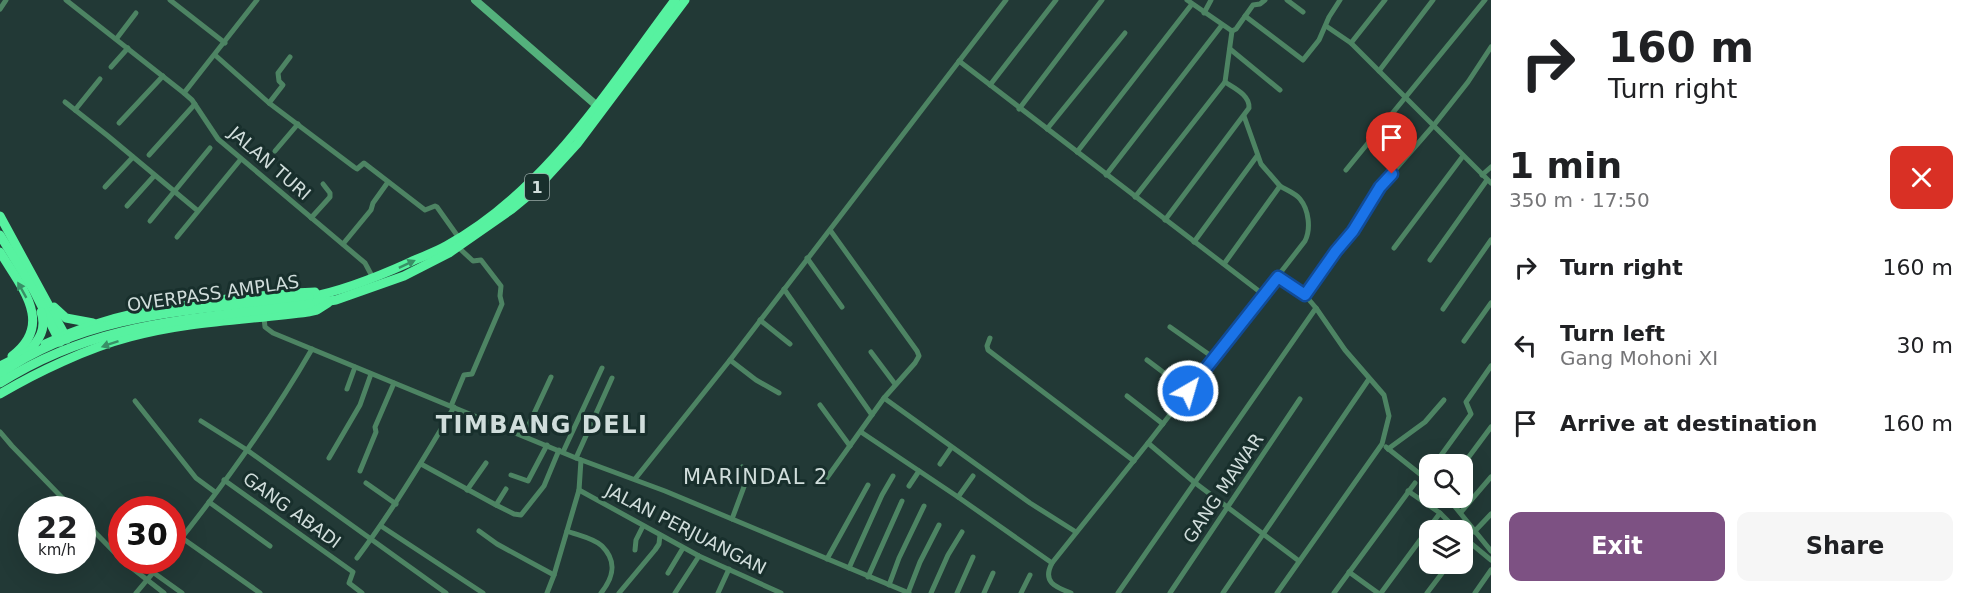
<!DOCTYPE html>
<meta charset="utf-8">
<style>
:root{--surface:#fff;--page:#f6f6f6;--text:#202124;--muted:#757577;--accent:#7d5183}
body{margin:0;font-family:"DejaVu Sans",sans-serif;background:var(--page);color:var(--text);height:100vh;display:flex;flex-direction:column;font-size:22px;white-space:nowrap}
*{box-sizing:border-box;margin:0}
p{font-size:20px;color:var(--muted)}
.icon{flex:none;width:33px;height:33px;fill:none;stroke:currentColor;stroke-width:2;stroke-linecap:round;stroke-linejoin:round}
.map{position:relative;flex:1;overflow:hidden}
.details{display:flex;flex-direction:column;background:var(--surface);width:480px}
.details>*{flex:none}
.banner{background:#fff;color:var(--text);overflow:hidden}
.controls{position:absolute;left:1419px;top:454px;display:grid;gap:12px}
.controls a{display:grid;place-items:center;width:54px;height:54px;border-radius:12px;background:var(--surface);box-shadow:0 6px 24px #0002;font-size:30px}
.speed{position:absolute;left:18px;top:496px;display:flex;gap:12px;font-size:30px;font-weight:700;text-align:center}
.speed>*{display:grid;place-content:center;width:78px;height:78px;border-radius:50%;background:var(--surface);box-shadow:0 6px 24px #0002;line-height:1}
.speed small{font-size:15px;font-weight:400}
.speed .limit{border:9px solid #d22;background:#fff;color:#111}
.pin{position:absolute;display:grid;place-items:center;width:51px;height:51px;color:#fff;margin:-62px -26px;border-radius:50% 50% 50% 0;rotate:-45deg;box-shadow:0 0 6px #0007}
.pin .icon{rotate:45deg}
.me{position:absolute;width:66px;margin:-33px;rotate:38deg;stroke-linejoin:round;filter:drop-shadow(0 0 4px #0008)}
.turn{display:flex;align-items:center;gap:21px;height:126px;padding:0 18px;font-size:27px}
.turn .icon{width:78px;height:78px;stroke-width:2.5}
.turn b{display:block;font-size:42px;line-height:51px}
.round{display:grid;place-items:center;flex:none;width:63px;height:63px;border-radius:12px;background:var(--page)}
.overview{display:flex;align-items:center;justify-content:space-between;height:102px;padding:0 18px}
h1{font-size:36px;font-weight:800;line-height:45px}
.button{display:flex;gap:12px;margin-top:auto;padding:12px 18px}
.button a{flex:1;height:69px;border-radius:12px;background:var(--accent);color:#fff;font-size:24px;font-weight:800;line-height:69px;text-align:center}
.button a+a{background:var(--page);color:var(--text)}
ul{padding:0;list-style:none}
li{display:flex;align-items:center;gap:18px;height:78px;padding:0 18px}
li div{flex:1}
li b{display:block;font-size:22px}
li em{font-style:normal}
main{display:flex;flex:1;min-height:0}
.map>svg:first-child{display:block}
</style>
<main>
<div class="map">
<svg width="1491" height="593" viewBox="0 0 1491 593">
<rect width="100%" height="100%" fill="#223936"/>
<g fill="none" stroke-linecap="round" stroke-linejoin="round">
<g stroke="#4d8463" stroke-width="5">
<path d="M 66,0 L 184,93 L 192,100 L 218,139 L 365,263 L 373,278"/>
<path d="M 170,0 L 225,43"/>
<path d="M 1187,0 L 1232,31 L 1236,29 L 1253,5 L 1260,4 L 1265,0"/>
<path d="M 1287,0 L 1303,12"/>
<path d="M 0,9 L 6,0"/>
<path d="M 1204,13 L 1211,0"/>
<path d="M 1245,16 L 1303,60 L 1319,40 L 1329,17 L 1340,0"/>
<path d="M 1326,26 L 1351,43 L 1491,183"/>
<path d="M 117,38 L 136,13"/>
<path d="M 1351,43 L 1385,0"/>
<path d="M 1230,49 L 1280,90"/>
<path d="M 215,55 L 269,103 L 354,167 L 357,169 L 364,163 L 425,210 L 435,206 L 437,207 L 459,238"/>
<path d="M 959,61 L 1264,295"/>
<path d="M 111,67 L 128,48"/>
<path d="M 1379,71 L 1433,0"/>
<path d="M 990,85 L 1056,0"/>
<path d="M 184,93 L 257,0"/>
<path d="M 65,102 L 108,136 L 198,211"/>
<path d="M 269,103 L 283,85 L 279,81 L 278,73 L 290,57"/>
<path d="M 1019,109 L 1102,0"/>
<path d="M 75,110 L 100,79"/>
<path d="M 119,123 L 163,76"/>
<path d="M 1047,129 L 1125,33"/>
<path d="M 275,151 L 298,124"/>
<path d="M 1077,152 L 1192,4"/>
<path d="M 149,155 L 195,104"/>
<path d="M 1346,170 L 1485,0"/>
<path d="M 1106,175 L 1222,25"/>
<path d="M 1482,175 L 1491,167"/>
<path d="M 105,187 L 133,157"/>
<path d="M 1135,197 L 1225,82 L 1232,31"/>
<path d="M 127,206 L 154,176"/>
<path d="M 311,218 L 330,197 L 330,193 L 323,184"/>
<path d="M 1165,220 L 1249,108 C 1250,95 1234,88 1225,82"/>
<path d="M 150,221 L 210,148"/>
<path d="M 177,237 L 241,159"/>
<path d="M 1194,242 L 1257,156"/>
<path d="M 343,244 L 371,210 L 373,203 L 388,182"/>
<path d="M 1394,248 L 1463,156"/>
<path d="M 807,258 L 842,307"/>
<path d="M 1430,260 L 1487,180"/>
<path d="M 1224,264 L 1280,186 L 1261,164 L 1244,116"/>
<path d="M 784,289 L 872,415"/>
<path d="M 1305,295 L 1336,251 L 1353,231 L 1380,187 L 1434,125 L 1468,82 L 1491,47"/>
<path d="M 1443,309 L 1491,240"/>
<path d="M 264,318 L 265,327 L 273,333 L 576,458 L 665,491 L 909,593"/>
<path d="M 760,320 L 790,344"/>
<path d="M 1170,327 L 1214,358"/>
<path d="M 990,338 L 987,346 L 988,350 L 1134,461"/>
<path d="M 1464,341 L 1491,303"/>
<path d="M 871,352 L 895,384"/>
<path d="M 730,360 L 756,380 L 779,393"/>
<path d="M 1147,360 L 1188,391"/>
<path d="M 347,389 L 355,367"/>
<path d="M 1127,396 L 1163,424"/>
<path d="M 884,398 L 1030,503 L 1076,532"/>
<path d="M 135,401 L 196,478 L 215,492"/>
<path d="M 820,405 L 850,446"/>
<path d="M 451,406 L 464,375 L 472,374 L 502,304 L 500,296 L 501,286 L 481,260 L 473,261 L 458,247"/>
<path d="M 201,421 L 247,450 L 446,593"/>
<path d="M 0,432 L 12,446 L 74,510"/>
<path d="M 861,432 L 958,497 L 1052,563"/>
<path d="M 524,435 L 551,377"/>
<path d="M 1148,443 L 1194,482 L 1299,561"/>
<path d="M 1386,447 L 1430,482"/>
<path d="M 1388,449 L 1425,422 L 1444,400"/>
<path d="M 563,452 L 602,368"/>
<path d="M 329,458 L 360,405 L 371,374"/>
<path d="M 576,458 L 612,378"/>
<path d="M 421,464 L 496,505 L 514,514 L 521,515 L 544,486 L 559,450"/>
<path d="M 940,464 L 951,448"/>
<path d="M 1434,465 L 1471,414 L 1466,402 L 1491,366"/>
<path d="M 1462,466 L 1491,427"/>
<path d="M 360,471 L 376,432 L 375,427 L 394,383"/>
<path d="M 511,475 L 528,481 L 547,445"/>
<path d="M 635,479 L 730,360 L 1006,0"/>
<path d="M 224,480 L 353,572 L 349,583 L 362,593"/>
<path d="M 824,482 L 884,398 L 915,363 L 919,356 L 917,351 L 830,230"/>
<path d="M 366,483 L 396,504"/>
<path d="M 909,486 L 919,471"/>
<path d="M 467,490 L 486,463"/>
<path d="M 579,490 L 699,556 L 781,593"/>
<path d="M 1408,491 L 1440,513 L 1458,531"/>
<path d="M 958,497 L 973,476"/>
<path d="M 1448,498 L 1491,551"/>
<path d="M 209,502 L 270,546"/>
<path d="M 496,505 L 506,489"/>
<path d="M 1461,512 L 1491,477"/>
<path d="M 82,519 L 122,560"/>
<path d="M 732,519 L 748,476 L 747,472 L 742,467"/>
<path d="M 381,526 L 483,593"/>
<path d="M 479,531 L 497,544 L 554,575"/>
<path d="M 567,531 C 577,535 594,538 602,546 C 618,562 613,578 601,593"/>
<path d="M 1474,532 L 1491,514"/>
<path d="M 1462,536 L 1491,560"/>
<path d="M 182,538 L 260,593"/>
<path d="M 172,550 C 223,486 271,420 312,349"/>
<path d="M 635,550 L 636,540 L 643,526"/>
<path d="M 357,558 C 393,510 424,459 454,407"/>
<path d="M 827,559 L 868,485"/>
<path d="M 123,561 L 164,593"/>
<path d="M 849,568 L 882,495 L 893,476"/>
<path d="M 1349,572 L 1378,593"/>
<path d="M 154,573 L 182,593"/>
<path d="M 668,573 L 683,548"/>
<path d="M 868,577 L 902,501"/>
<path d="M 889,585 L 899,558 L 924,506"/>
<path d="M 136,593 L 163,561"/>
<path d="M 547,593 L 554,575 L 579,490 L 581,460"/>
<path d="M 619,593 L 655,550 L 659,544 L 660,535"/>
<path d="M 675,593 L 699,556"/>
<path d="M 718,593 L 729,569"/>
<path d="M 908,593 L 920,562 L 939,525"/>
<path d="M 931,593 L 948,555 L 962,532"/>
<path d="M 957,593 L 973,557"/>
<path d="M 984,593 L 993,573"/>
<path d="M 1021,593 L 1030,575"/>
<path d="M 1071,593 C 1055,587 1042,582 1052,563 L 1148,443 L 1305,241 C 1311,229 1309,210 1300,199 C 1295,193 1286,190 1280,186"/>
<path d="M 1118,593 L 1316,308"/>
<path d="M 1170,593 L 1300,399"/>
<path d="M 1223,593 L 1369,379"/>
<path d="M 1277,593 L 1382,444 L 1389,416 L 1384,395 L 1345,350 L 1316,308 L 1305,295 L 1278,277"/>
<path d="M 1334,593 L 1415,483"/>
<path d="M 1381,593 L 1440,513"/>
<path d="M 1427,593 L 1449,564"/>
<path d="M 1475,593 L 1491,570"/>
</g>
<path stroke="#54b17c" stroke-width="8" d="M 475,0 L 596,105"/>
<g stroke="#57f2a0" stroke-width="9">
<path d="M 0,216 L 67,339"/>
<path d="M 0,235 L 34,291 L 60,342"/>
<path d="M 0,252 C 21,287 55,324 12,356"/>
<path d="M 309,297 C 343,291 377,277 408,263 C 420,257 434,253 446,246 C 546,191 608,89 675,0"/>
<path d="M 310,304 L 336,300 L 404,276 L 449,253 L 512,209 L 535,190 L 577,144 L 685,0"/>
<path d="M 54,307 L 66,318 L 93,323"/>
<path d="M 45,344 C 108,314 169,305 237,298 C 263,296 289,293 315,292"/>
<path d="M 28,352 C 39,340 47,329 41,312"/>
<path d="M 0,366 L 30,351"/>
<path d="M 0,394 C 37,372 88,348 130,337 C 188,321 249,320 308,312 L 317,310 L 328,303"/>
</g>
<g stroke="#57f2a0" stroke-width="9">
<path d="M 0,374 C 89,310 205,310 309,297"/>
<path d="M 0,383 C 100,319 197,320 310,304"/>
</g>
</g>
<defs><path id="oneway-solid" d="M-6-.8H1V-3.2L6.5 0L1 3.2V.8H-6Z" transform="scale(1.5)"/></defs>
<g fill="#389066">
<use href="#oneway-solid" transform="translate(407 264) rotate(-25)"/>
<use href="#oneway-solid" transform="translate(22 290) rotate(-119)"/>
<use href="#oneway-solid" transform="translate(110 344) rotate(161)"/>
</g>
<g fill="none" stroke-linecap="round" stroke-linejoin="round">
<g stroke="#114b97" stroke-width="15">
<path id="route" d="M 1188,391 L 1278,277 L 1305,295 L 1336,251 L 1353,231 L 1380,187 L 1392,174"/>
</g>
<use href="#route" stroke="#1a73e8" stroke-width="10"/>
</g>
<g text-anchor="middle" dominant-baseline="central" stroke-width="6" stroke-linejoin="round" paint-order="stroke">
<rect fill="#182f2c" stroke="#99a9a6" stroke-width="1.5" x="525" y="174" width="24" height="26" rx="4.5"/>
<g font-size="16" font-weight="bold" fill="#d0dddb">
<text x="537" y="187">1</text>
</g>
<g font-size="18" fill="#d0dddb" stroke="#182f2c">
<text transform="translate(270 163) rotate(41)">JALAN TURI</text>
<text transform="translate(213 293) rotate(-8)">OVERPASS AMPLAS</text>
<text transform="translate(1223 488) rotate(-56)">GANG MAWAR</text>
<text transform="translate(292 510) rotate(36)">GANG ABADI</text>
<text transform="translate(686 529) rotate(27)">JALAN PERJUANGAN</text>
</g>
<g font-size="21" letter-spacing="1.5" fill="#d0dddb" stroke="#182f2c">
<text x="756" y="477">MARINDAL 2</text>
</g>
<g font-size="24" font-weight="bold" letter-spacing="1.5" fill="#d0dddb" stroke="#182f2c">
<text x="542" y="425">TIMBANG DELI</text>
</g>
</g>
</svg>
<div class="controls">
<a><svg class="icon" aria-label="search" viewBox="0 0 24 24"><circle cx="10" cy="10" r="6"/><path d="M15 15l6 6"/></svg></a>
<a><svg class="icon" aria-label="layers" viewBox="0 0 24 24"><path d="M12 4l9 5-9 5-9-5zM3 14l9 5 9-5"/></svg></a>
</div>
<div class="speed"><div>22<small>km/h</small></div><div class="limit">30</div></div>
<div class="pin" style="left:1392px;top:174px;background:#d93025"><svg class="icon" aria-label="arrive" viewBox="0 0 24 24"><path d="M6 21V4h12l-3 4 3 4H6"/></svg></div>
<svg class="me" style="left:1188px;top:391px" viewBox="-20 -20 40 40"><circle r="17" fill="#1a73e8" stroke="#fff" stroke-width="3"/><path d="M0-11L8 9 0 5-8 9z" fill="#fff"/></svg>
</div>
<section class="details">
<div class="banner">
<div class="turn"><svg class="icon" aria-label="right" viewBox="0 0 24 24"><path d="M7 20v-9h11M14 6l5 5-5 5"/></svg><div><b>160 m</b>Turn right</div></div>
</div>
<div class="overview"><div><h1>1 min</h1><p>350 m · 17:50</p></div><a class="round" style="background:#d93025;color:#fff"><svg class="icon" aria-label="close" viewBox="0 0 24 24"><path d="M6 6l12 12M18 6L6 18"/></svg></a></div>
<ul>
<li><svg class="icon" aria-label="right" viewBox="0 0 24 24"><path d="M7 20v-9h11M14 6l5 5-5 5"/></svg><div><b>Turn right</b></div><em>160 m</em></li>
<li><svg class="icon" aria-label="left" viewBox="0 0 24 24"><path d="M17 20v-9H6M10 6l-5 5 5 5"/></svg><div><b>Turn left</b><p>Gang Mohoni XI</p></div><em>30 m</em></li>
<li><svg class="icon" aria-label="arrive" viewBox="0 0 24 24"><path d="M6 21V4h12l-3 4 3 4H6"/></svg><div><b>Arrive at destination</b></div><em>160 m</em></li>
</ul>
<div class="button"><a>Exit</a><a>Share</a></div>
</section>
</main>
